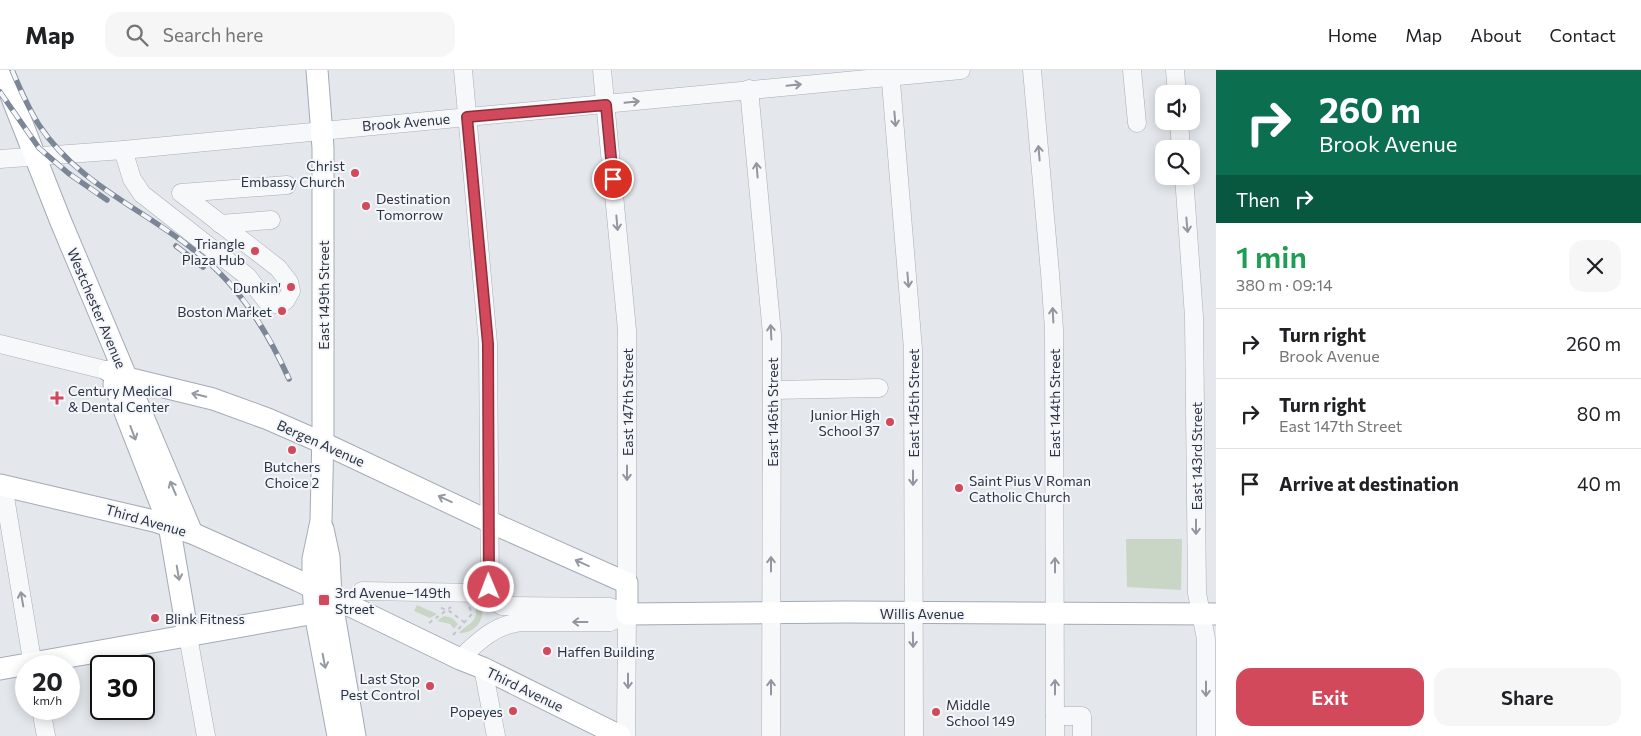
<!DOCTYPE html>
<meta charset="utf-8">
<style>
:root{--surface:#fff;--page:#f6f6f6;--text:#202124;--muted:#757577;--line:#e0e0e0;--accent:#d1495b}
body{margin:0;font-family:Commissioner,sans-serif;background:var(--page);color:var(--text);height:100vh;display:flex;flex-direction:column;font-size:19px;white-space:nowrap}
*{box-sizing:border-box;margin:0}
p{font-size:16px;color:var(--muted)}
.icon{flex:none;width:28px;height:28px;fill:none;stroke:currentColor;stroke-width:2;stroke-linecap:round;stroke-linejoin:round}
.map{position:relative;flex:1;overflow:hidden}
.drawer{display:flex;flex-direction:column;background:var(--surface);width:425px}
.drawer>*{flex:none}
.guide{background:#0b6e4f;color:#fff;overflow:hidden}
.controls{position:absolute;left:1155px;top:15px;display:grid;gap:10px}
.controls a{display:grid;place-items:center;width:45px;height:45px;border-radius:10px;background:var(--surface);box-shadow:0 2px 12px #0003;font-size:25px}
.speed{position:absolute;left:15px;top:585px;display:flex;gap:10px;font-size:25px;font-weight:700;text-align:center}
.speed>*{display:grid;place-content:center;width:65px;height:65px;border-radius:50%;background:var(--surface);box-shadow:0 2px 12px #0003;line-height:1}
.speed small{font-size:12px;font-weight:400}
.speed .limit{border:2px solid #111;border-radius:8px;background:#fff;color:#111}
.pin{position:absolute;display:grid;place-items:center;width:42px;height:42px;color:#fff;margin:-21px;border:2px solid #fff;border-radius:50%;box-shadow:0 1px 5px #0007}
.me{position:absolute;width:55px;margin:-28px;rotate:359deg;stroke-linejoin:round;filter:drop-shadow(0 0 4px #0008)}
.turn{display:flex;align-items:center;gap:18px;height:105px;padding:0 20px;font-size:22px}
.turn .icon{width:65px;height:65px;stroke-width:2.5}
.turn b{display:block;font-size:35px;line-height:42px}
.then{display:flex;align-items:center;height:48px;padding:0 20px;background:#0003;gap:10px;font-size:19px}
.round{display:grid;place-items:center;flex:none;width:52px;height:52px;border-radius:15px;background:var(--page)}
.headline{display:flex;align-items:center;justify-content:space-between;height:85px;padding:0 20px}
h1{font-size:30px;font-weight:600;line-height:38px;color:#1e9e55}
.primary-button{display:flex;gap:10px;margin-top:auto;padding:10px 20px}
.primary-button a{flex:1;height:58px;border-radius:15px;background:var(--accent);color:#fff;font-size:20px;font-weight:600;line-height:58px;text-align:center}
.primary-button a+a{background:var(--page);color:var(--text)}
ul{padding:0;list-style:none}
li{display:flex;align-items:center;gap:15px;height:70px;padding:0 20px;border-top:1px solid var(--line)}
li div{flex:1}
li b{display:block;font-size:19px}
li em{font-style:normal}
header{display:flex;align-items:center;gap:30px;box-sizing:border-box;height:70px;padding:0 25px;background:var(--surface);border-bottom:1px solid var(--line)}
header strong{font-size:24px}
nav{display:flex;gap:28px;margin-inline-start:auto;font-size:18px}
.search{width:350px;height:45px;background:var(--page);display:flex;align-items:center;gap:12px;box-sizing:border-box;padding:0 18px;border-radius:15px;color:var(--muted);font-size:19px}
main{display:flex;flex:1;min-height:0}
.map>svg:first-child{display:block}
</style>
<header>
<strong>Map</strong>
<div class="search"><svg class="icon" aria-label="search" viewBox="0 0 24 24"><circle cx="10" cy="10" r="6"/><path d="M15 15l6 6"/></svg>Search here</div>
<nav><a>Home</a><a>Map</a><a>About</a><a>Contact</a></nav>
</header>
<main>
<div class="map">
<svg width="1216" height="666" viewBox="0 0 1216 666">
<rect width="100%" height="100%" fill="#e4e7ec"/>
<g fill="#c9d6c5">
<path d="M 1126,469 L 1182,469 L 1181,520 L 1127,517 Z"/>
<path d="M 472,530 L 479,532 C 488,547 476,564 459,563 C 464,556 477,553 476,541 C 476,538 473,533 472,530 Z"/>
<path d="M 417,535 L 437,544 L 430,548 L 414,541 Z"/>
<path d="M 444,546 L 452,548 L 458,554 L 454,559 L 450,554 L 437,551 Z"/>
</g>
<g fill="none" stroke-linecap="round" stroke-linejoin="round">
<g stroke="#a9aeb7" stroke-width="19">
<g id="minor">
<path d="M 463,0 L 488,273 L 490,523 L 495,532 L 502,536 L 610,537 L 627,544"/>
<path d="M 602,0 L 627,260 L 627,513"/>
<path d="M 890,0 L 913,279 L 914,666"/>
<path d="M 1032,0 L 1050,203 L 1054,259 L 1055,666"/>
<path d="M 1132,0 L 1137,53"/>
<path d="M 1175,0 L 1177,24"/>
<path d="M 749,19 L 772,264 L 771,666"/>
<path d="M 1179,51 L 1181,79"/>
<path d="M 123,80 L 132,109 L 142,124 L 247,206 L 268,233 L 276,234 L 282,233 L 286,230 L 291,221 L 289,212 L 278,198 L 181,123 L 287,115"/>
<path d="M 0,89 L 123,80 L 961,0"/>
<path d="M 1184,106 L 1194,247 L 1197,523 L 1206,569 L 1206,666"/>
<path d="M 220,154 L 271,150"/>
<path d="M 0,274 L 109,301"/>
<path d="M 772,320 L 879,318"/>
<path d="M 3,415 L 33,596"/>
<path d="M 362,521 L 482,523"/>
<path d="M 188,566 L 206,666"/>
<path d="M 460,589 C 478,571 495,555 521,552 L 610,552 L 627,544"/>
<path d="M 483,598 L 496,666"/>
<path d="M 41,639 L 46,666"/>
<path d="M 1055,646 L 1082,646 L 1082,666"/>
<path d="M 626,666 L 627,544"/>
</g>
</g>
<g stroke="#a3abb8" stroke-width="23">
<g id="major">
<path d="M 1,0 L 61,152 L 192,463"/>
<path d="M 317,0 L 323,78 L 323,362 L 321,451 L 313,489 L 313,518 L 315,543 L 338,666"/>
<path d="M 109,301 L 127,308 L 213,329 L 268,349 L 323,373 L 501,457 L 627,513 L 627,544 L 846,542 L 1216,544"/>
<path d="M 114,314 L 169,455 L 188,566"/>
<path d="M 0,415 L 154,451 L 192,463 L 299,511 L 460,589 L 483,598 L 620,666"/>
<path d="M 323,459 L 329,487 L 331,527 L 355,666"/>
<path d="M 0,599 L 315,543"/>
</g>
</g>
<g stroke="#c2c5cb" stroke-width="2" stroke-dasharray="4 4" stroke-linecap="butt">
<path d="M 441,538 L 448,540 L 464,552"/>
<path d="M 429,553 L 451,537"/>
<path d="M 453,565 L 472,544 L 469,536"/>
</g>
<use href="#minor" stroke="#f7f8fa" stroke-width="18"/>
<use href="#major" stroke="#fff" stroke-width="21"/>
<g stroke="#7d8696" stroke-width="5.5">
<g id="rail">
<path d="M 12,0 C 20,19 28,38 39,55 C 77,113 143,139 195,181 C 238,214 267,260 289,309"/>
<path d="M 0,22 L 39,78 L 68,103 L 107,130"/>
<path d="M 176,176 L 203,197"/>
</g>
</g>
<use href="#rail" stroke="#f4f6f9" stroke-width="4" stroke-dasharray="11" stroke-linecap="butt"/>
</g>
<defs><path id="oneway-shaft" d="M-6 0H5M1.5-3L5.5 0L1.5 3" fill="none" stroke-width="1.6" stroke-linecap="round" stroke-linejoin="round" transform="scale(1.25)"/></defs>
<g stroke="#9196a0">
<use href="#oneway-shaft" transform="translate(794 15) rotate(-6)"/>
<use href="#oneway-shaft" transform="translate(632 32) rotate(-6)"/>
<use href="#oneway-shaft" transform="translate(895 49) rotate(85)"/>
<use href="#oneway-shaft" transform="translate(1039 83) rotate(-95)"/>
<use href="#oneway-shaft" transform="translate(757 100) rotate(-95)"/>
<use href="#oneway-shaft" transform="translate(617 153) rotate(85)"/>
<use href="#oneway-shaft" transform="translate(1187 155) rotate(85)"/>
<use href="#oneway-shaft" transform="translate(908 210) rotate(85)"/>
<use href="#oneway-shaft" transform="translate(1053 245) rotate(-93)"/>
<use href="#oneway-shaft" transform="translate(771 262) rotate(-93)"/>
<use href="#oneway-shaft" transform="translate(627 403) rotate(90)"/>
<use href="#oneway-shaft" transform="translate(913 408) rotate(90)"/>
<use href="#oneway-shaft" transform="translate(1196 457) rotate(90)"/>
<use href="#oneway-shaft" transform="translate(771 494) rotate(-90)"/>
<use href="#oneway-shaft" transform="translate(1055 495) rotate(-90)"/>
<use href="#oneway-shaft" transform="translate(22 529) rotate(-100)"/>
<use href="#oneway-shaft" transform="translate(580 552) rotate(180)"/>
<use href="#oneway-shaft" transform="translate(913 570) rotate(89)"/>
<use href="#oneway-shaft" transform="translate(628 611) rotate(90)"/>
<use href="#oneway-shaft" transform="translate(771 617) rotate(-90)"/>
<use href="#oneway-shaft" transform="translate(1055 617) rotate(-90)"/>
<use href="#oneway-shaft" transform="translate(1206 619) rotate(90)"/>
</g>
<g stroke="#959aa2">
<use href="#oneway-shaft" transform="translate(199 325) rotate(-166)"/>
<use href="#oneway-shaft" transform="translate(133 363) rotate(69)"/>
<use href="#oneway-shaft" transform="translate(173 418) rotate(-113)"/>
<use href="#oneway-shaft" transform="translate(445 429) rotate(-155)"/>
<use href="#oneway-shaft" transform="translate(582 493) rotate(-156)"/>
<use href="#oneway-shaft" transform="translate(178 503) rotate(80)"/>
<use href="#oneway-shaft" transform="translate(324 591) rotate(79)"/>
</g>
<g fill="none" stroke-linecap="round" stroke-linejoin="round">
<g stroke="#882f3b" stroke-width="12">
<path id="route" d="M 489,517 L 488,274 L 467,47 L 606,35 L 613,109"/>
</g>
<use href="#route" stroke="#d1495b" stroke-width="9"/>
</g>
<g fill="#d1495b" stroke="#f4f6f9" stroke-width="2">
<circle cx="355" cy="103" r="5"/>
<circle cx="366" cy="136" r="5"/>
<circle cx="255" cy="181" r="5"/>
<circle cx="291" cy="217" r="5"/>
<circle cx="282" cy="241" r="5"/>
<path d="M54.5 320.5h5v5h5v5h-5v5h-5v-5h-5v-5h5z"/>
<circle cx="890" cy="352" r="5"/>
<circle cx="292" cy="380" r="5"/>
<circle cx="959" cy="418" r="5"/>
<rect x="318" y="524" width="12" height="12" rx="2.5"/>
<circle cx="155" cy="548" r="5"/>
<circle cx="547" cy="581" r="5"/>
<circle cx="430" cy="616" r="5"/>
<circle cx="513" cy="641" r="5"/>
<circle cx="936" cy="642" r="5"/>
</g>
<g text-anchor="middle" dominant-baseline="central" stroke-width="4" stroke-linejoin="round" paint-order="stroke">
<g font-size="14" fill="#2b3445" stroke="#f4f6f9">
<text transform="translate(406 52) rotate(-5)">Brook Avenue</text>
<text transform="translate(323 225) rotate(-90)">East 149th Street</text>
<text transform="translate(97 238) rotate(67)">Westchester Avenue</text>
<text transform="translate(627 332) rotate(-90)">East 147th Street</text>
<text transform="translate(913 333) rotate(-90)">East 145th Street</text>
<text transform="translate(1054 333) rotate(-90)">East 144th Street</text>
<text transform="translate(772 342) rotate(-90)">East 146th Street</text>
<text transform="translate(321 373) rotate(24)">Bergen Avenue</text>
<text transform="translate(1196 386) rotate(-90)">East 143rd Street</text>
<text transform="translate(146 450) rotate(16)">Third Avenue</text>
<text x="922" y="543">Willis Avenue</text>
<text transform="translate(525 619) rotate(26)">Third Avenue</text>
</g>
<g font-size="14" fill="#2b3445" stroke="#f4f6f9" text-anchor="end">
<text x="345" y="95">Christ<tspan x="345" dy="16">Embassy Church</tspan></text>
<text x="376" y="128" text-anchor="start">Destination<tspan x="376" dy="16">Tomorrow</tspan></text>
<text x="245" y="173">Triangle<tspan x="245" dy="16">Plaza Hub</tspan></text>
<text x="281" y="217">Dunkin'</text>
<text x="272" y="241">Boston Market</text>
<text x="68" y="320" text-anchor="start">Century Medical<tspan x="68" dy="16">&amp; Dental Center</tspan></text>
<text x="880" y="344">Junior High<tspan x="880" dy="16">School 37</tspan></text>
<text x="292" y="396" text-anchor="middle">Butchers<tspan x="292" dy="16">Choice 2</tspan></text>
<text x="969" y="410" text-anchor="start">Saint Pius V Roman<tspan x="969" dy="16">Catholic Church</tspan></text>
<text x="335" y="522" text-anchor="start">3rd Avenue–149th<tspan x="335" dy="16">Street</tspan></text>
<text x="165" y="548" text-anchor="start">Blink Fitness</text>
<text x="557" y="581" text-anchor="start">Haffen Building</text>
<text x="420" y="608">Last Stop<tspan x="420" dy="16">Pest Control</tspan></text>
<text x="946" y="634" text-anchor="start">Middle<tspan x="946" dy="16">School 149</tspan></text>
<text x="503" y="641">Popeyes</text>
</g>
</g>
</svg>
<div class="controls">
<a><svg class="icon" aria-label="sound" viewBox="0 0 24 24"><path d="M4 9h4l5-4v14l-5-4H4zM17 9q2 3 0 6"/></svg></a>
<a><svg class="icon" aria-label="search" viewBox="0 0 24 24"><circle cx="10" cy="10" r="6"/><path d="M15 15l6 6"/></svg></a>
</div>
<div class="speed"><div>20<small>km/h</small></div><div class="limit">30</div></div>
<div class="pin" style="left:613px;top:109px;background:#d93025"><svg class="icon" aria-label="arrive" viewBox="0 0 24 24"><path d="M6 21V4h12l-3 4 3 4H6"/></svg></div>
<svg class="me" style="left:489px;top:517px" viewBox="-20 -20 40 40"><circle r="17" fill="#d1495b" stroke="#fff" stroke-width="3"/><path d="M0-11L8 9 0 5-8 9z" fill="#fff"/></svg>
</div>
<section class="drawer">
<div class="guide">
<div class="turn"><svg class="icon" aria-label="right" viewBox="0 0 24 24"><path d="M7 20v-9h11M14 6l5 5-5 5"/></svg><div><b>260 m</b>Brook Avenue</div></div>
<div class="then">Then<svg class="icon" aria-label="right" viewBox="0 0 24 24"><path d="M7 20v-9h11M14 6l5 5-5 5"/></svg></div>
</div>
<div class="headline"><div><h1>1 min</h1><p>380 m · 09:14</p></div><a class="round"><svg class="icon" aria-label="close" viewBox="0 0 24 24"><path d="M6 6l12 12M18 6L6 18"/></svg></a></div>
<ul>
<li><svg class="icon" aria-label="right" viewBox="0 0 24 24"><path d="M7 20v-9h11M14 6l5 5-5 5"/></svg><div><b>Turn right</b><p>Brook Avenue</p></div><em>260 m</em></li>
<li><svg class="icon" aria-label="right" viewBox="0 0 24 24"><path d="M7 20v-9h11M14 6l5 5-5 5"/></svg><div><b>Turn right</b><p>East 147th Street</p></div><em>80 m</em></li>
<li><svg class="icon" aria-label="arrive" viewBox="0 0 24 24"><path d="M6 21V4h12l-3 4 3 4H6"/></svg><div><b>Arrive at destination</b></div><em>40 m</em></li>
</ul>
<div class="primary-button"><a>Exit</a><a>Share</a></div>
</section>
</main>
